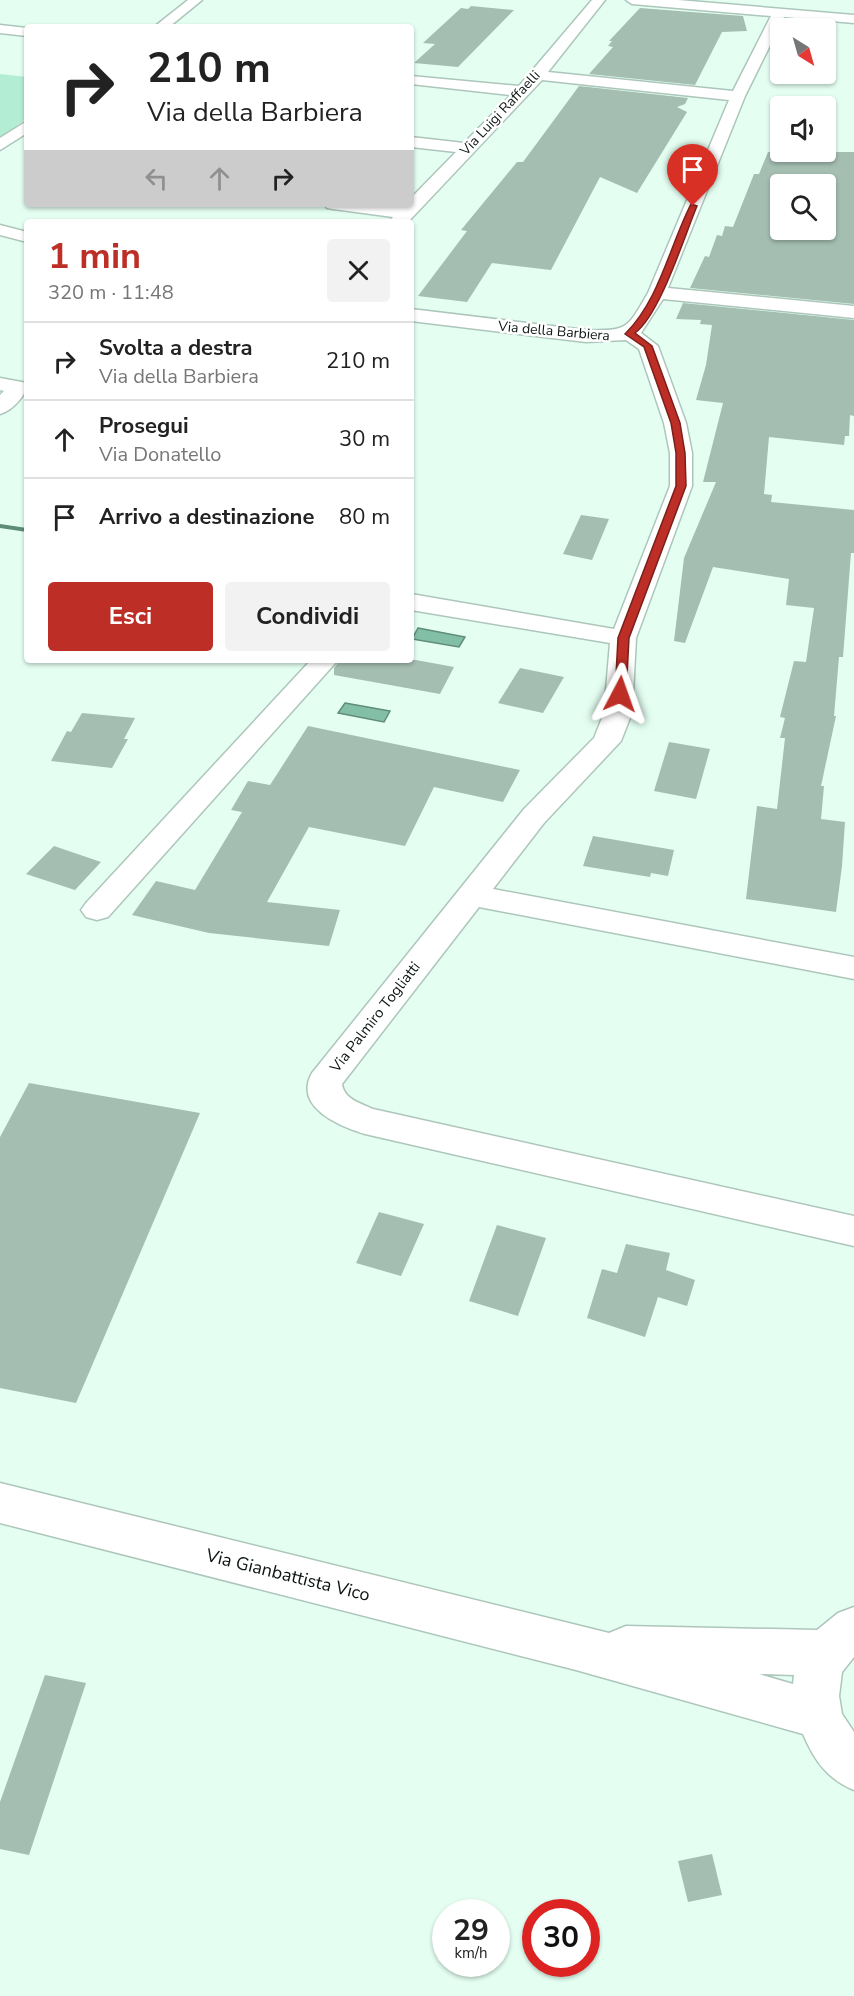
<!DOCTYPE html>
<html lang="it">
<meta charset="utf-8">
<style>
:root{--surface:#fff;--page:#f2f2f2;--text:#222;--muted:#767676;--line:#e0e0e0;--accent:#bd2f26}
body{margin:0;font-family:"Nunito Sans",sans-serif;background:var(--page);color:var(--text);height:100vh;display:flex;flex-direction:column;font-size:22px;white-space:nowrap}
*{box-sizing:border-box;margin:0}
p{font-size:20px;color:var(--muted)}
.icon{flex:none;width:33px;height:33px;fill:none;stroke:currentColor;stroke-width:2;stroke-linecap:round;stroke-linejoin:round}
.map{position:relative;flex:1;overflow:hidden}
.details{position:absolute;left:24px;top:219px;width:390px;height:444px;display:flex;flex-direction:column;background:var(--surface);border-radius:6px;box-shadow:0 2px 4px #0004}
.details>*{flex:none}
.hud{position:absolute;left:24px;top:24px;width:390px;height:183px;border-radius:6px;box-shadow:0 2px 4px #0004;background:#fff;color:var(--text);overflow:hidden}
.needle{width:39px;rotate:143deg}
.fabs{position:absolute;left:770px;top:18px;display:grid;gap:12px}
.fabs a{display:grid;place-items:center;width:66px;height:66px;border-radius:6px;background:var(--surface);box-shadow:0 2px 4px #0004;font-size:30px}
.speed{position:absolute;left:432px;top:1899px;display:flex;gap:12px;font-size:30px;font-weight:700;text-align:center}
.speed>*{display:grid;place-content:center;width:78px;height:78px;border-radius:50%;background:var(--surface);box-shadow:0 2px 4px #0004;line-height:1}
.speed small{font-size:15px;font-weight:400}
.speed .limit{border:9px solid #d22;background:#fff;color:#111}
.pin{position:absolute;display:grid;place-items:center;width:51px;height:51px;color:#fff;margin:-62px -26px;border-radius:50% 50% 50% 0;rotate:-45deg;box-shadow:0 0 6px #0007}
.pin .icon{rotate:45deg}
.me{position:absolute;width:66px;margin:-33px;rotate:4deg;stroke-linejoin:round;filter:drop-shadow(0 0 4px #0008)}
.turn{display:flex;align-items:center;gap:21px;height:126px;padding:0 24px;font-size:27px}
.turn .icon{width:78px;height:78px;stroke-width:2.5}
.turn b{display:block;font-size:42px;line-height:51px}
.lanes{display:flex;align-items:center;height:57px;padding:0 24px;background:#0003;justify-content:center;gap:30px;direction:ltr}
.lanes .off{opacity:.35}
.round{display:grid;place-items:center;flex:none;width:63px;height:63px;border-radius:6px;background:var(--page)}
.headline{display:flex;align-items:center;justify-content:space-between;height:102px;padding:0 24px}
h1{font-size:36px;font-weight:700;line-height:45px;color:var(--accent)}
.primary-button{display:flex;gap:12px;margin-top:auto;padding:12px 24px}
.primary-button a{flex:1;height:69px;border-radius:6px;background:var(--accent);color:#fff;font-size:24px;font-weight:700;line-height:69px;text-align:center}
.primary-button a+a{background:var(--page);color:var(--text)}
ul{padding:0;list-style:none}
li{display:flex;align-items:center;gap:18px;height:78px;padding:0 24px;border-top:2px solid var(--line)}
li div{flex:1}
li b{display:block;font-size:22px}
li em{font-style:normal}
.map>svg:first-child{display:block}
</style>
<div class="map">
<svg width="854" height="1996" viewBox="0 0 854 1996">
<rect width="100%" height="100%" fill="#e4fef2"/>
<path fill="#b3edd4" d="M 0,74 L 27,77 L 27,118 L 0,138 Z"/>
<g fill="#83bfa6" stroke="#5f8c79" stroke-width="1.5">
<path d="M 418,628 L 465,637 L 459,647 L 412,639 Z"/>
<path d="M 345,703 L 390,711 L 384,722 L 338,713 Z"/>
</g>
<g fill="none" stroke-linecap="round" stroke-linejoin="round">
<path fill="#5f8c79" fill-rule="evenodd" d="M 0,524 L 27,528 L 27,532 L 0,528 Z"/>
</g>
<g fill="#a4beb2" fill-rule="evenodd">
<path d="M 471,6 L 514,10 L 458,67 L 414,63 L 435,44 L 423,43 L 461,8 L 468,9 Z"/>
<path d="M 640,8 L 743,16 L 747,31 L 722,32 L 695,85 L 589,74 L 613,47 L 608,46 L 612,41 L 609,41 Z"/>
<path d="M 579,86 L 688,98 L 685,104 L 677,107 L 687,112 L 637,193 L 600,177 L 551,270 L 492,263 L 467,302 L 418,296 L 467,231 L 461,230 L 517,162 L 523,162 Z"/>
<path d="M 768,152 L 854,152 L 854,304 L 690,288 L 705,256 L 709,257 L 717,235 L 722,236 L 725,226 L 733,227 L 754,174 L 759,174 ZM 780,184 L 825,184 L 825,230 L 780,230 Z"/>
<path d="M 683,303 L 854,320 L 854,416 L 850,415 L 849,436 L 845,436 L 844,445 L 769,437 L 764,494 L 772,495 L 771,502 L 854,510 L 854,553 L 851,553 L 843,657 L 839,657 L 834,716 L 836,716 L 821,786 L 824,786 L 821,819 L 845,822 L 842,866 L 836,912 L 746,899 L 757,806 L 777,809 L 785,738 L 780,738 L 785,718 L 780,717 L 794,661 L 806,662 L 814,608 L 786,605 L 789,579 L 713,567 L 685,643 L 674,641 L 684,558 L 716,482 L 703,482 L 723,403 L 696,400 L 706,365 L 712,325 L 700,324 L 701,320 L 676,319 Z"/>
<path d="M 581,515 L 609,519 L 592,560 L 563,554 Z"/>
<path d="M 340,660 L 416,660 L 454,667 L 440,694 L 334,675 L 334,668 Z"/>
<path d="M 520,668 L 564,677 L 543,713 L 498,703 Z"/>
<path d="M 82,713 L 135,718 L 124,739 L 128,739 L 112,768 L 51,761 L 67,731 L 71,732 Z"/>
<path d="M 308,726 L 520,770 L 503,802 L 434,787 L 405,846 L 309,827 L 267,902 L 340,910 L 329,946 L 209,933 L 132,915 L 156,881 L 195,890 L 242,812 L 231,810 L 248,781 L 270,785 Z"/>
<path d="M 669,742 L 710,749 L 696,799 L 654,791 Z"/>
<path d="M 593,836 L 674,850 L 668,876 L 651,873 L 650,877 L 583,866 Z"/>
<path d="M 54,846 L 101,862 L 75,890 L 26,874 Z"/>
<path d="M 29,1083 L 200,1113 L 76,1403 L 0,1388 L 0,1137 Z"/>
<path d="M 379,1212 L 424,1224 L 401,1276 L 356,1263 Z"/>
<path d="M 497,1225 L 546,1238 L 518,1316 L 469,1301 Z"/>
<path d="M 626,1244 L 670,1253 L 666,1270 L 695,1280 L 687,1306 L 658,1297 L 645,1337 L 587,1318 L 602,1269 L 617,1273 Z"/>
<path d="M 45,1675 L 86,1683 L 29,1855 L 0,1849 L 0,1802 Z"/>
<path d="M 712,1854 L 722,1895 L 688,1902 L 678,1861 Z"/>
</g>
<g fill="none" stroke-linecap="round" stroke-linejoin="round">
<g stroke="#adc6bb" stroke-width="3">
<g id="minor">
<path d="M 188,0 L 202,0 L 169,27 L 154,27 Z"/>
<path d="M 592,0 L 605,0 L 548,72 L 733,91 L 771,16 L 632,4 L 626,0 L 678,0 L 854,15 L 854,23 L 784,17 L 745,96 L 668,288 L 854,306 L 854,318 L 663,299 L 641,333 L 658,346 L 686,423 L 692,453 L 692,486 L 636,638 L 632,713 L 621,741 L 544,823 L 493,889 L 854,957 L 854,979 L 479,907 L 342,1084 C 344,1099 360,1103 373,1109 L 854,1216 L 854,1246 L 365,1134 C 339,1126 293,1107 312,1073 L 524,809 L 594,738 L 604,713 L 610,643 L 411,610 L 411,594 L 614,629 L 670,486 L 670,453 L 664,423 L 639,349 L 626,340 L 586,342 L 411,321 L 411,309 L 586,330 C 628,331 627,329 648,293 L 729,100 L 542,80 L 408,222 L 389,222 L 393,217 L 333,209 L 327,208 L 324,204 L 375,204 L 402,207 L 406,204 L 411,204 L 411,198 L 456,152 L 411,147 L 411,137 L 464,143 L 511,95 L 411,84 L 411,76 L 519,86 Z"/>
<path d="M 0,25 L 27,28 L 27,36 L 0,33 Z"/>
<path d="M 27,121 L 27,133 L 0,150 L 0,138 Z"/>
<path d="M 0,225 L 27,232 L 27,242 L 0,235 Z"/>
<path d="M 0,378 L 27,383 C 27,395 12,411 0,414 L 0,395 L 4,391 L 0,390 Z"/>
<path d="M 311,660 L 338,660 L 108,917 L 97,920 L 86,917 L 81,910 L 86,903 Z"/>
</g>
</g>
<g stroke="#adc6bb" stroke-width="3">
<path id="secondary" d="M 0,1483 L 609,1633 L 626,1626 L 817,1630 L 838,1613 L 854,1607 L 854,1657 L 842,1672 L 839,1696 L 842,1714 L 854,1732 L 854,1790 C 827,1779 814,1760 803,1734 L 576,1670 L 0,1523 ZM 759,1674 L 794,1675 L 793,1684 Z"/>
</g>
<use href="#minor" fill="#fff" fill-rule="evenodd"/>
<use href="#secondary" fill="#fff" fill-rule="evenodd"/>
</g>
<path fill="#bd2f26" stroke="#7b1f19" stroke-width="1.5" d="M 691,204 L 697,206 C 684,237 660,315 635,333 L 652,346 L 680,423 L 685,453 L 686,486 L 629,638 L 626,694 L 620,697 L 615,694 L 618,638 L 676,486 L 676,453 L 671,423 L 644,347 L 625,334 C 660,299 669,247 691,204 Z"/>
<g text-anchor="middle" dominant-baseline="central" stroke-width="5" stroke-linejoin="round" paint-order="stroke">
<g font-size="14" fill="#0c1511" stroke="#fff">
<text transform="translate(500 113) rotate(-47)">Via Luigi Raffaelli</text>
<text transform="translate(554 331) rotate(5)">Via della Barbiera</text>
</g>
<g font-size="15" fill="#0c1511" stroke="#fff">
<text transform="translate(375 1017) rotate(-52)">Via Palmiro Togliatti</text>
</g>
<g font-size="18" fill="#0c1511" stroke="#fff">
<text transform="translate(288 1575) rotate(14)">Via Gianbattista Vico</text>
</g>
</g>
</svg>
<div class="fabs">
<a><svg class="needle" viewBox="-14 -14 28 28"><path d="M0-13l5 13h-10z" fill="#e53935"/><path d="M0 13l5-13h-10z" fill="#767676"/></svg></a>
<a><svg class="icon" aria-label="sound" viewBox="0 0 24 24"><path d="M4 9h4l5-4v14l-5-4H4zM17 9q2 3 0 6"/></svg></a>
<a><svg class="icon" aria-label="search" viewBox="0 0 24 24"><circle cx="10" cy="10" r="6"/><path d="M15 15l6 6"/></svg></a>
</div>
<div class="speed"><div>29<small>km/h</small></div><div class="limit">30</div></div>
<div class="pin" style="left:693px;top:206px;background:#d93025"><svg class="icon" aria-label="arrive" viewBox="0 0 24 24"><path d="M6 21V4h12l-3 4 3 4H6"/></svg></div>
<svg class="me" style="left:620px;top:694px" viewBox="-20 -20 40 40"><path d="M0-17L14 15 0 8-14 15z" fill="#bd2f26" stroke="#fff" stroke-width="4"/></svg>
<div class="hud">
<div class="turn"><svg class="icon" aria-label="right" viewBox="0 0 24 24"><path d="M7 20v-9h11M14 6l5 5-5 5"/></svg><div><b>210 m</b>Via della Barbiera</div></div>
<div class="lanes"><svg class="icon off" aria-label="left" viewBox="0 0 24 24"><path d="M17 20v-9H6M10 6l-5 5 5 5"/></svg><svg class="icon off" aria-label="ahead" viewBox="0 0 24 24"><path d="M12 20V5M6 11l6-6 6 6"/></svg><svg class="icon" aria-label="right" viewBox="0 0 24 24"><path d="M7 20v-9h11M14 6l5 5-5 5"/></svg></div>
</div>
<section class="details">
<div class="headline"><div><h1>1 min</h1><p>320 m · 11:48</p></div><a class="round"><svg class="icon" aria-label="close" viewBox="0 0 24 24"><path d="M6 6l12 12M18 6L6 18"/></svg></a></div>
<ul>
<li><svg class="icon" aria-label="right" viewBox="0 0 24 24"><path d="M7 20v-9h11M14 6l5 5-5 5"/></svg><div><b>Svolta a destra</b><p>Via della Barbiera</p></div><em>210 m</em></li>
<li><svg class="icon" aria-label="ahead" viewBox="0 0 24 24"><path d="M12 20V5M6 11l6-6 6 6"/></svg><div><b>Prosegui</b><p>Via Donatello</p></div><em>30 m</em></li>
<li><svg class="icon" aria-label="arrive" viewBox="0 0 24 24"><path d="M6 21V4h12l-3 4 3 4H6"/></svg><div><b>Arrivo a destinazione</b></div><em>80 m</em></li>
</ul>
<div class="primary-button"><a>Esci</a><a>Condividi</a></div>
</section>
</div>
